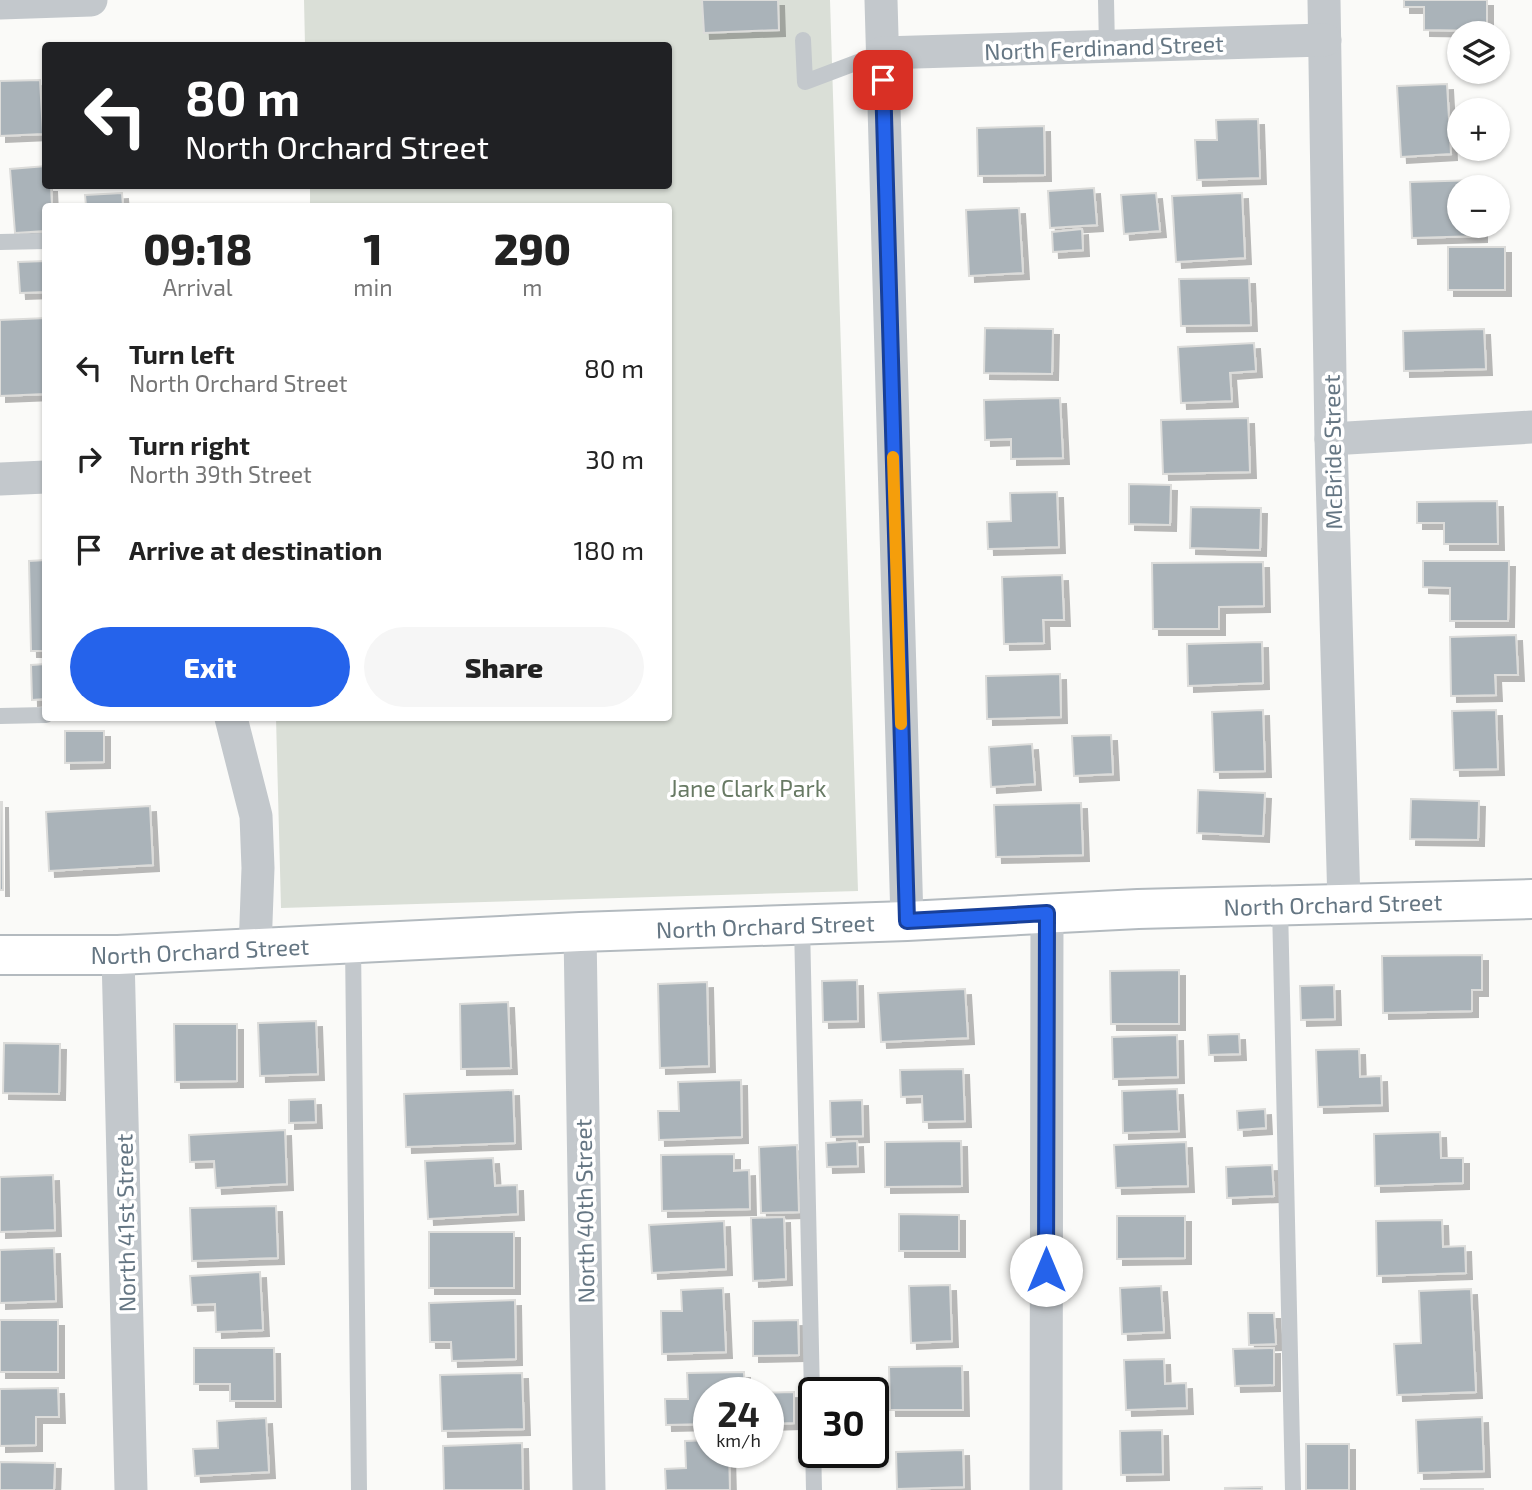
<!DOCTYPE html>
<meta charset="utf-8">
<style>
:root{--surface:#fff;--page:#f6f6f6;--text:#222;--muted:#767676;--accent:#2563eb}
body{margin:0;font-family:"Exo 2",sans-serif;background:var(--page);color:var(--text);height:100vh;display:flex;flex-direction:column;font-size:26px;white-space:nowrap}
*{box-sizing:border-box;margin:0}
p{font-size:23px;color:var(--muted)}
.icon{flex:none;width:38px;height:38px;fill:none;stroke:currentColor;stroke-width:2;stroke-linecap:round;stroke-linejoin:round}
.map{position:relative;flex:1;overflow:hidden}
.details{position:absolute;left:42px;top:203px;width:630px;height:518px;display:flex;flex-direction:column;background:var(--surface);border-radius:7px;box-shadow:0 2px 5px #0004}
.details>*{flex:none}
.hud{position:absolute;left:42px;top:42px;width:630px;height:147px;border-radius:7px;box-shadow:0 2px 5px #0004;background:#202124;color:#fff;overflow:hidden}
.tools{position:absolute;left:1447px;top:21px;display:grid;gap:14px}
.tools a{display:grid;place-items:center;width:63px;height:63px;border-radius:50%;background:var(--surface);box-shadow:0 2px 5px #0004;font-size:35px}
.speed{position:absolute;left:693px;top:1377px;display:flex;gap:14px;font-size:35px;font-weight:700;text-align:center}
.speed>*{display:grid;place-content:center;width:91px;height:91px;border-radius:50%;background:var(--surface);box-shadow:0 2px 5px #0004;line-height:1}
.speed small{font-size:18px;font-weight:400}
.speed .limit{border:4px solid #111;border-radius:10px;background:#fff;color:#111}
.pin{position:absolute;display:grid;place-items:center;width:60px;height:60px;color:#fff;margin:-30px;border-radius:14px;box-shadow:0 4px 10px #0006}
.me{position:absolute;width:77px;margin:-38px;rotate:0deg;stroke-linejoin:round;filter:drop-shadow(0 0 5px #0008)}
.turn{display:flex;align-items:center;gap:24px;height:147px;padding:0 28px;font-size:32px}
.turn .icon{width:91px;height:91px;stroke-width:2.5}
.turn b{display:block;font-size:49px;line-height:60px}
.eta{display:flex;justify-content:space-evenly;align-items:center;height:119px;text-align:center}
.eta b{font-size:42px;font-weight:800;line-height:49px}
.cta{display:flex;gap:14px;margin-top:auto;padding:14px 28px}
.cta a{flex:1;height:80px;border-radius:42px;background:var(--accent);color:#fff;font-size:28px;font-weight:800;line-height:80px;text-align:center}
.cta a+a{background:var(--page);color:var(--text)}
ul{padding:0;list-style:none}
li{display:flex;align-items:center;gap:21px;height:91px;padding:0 28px}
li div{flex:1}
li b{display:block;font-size:26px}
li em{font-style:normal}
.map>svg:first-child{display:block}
</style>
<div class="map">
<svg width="1532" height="1490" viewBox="0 0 1532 1490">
<defs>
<filter id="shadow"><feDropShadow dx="6" dy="6" stdDeviation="0" flood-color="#0004"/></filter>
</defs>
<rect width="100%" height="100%" fill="#fafaf8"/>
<path fill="#dadfd7" d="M 304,0 L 830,0 L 858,891 L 281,908 L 276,718 L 668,718 L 668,206 L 310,206 L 310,186 L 668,186 L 668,46 L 305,45 Z"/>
<g fill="#aab3b9" stroke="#dcdcda" stroke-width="2" filter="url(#shadow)">
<path d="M 702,0 L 778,0 L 779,30 L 704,33 Z"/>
<path d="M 1404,0 L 1487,0 L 1487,31 L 1424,30 L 1424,7 L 1404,7 Z"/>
<path d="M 40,80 L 43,134 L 0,136 L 0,81 Z"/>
<path d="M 1447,84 L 1451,154 L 1401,157 L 1397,86 Z"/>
<path d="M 1258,119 L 1260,178 L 1197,180 L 1195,140 L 1217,140 L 1216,120 Z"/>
<path d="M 1044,126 L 1045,175 L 978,176 L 977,128 Z"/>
<path d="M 46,166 L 46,186 L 51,186 L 52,206 L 46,206 L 46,231 L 15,233 L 10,169 Z"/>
<path d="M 1479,180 L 1479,187 L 1460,187 L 1460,226 L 1481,226 L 1481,236 L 1412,238 L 1410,182 Z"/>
<path d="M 1094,188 L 1097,225 L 1050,228 L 1048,191 Z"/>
<path d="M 122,193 L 123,206 L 86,206 L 85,195 Z"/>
<path d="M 1156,193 L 1160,231 L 1124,234 L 1121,195 Z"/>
<path d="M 1242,193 L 1245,258 L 1176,262 L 1172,196 Z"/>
<path d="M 1019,208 L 1023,273 L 969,276 L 966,210 Z"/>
<path d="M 1082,229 L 1083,250 L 1053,252 L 1052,232 Z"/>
<rect x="1448" y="247" width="57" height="43"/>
<path d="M 46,261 L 46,292 L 20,293 L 18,262 Z"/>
<path d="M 1249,278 L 1251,325 L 1181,326 L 1179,279 Z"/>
<path d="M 46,318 L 46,394 L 0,396 L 0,320 Z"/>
<path d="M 985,328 L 1053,329 L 1052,374 L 984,373 Z"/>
<path d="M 1484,329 L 1486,369 L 1404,371 L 1403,331 Z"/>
<path d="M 1254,343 L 1256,371 L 1230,373 L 1232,401 L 1181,403 L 1178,347 Z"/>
<path d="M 1060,398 L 1063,458 L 1011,459 L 1011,439 L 985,440 L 984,400 Z"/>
<path d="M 1248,418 L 1250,472 L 1163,474 L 1161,420 Z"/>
<path d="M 1129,484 L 1171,485 L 1170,525 L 1129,524 Z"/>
<path d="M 1057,492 L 1059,547 L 988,549 L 987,522 L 1011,521 L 1010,493 Z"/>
<path d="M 1497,501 L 1498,544 L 1444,544 L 1444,523 L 1417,523 L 1417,502 Z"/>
<path d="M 1191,507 L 1261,508 L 1260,550 L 1190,548 Z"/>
<path d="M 46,560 L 46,651 L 31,651 L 29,561 Z"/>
<path d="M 1423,561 L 1509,561 L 1508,621 L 1450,621 L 1450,588 L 1423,587 Z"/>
<path d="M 1263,562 L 1264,606 L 1219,607 L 1219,629 L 1153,629 L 1152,563 Z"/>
<path d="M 1062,575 L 1064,620 L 1043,620 L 1044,643 L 1004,644 L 1002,577 Z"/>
<path d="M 1516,635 L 1518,675 L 1495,675 L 1496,695 L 1451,696 L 1450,637 Z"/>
<path d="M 1262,642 L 1263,683 L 1188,686 L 1187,644 Z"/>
<path d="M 46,664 L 46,699 L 32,700 L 31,665 Z"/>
<path d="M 1060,674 L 1061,717 L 987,719 L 986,676 Z"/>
<path d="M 1263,710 L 1265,771 L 1214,772 L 1212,712 Z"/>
<path d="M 1496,710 L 1498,769 L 1454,770 L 1452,711 Z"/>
<path d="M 65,731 L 104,731 L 104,762 L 65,763 Z"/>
<path d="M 1111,735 L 1113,774 L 1074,776 L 1072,736 Z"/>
<path d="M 1032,744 L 1035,784 L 991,787 L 989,747 Z"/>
<path d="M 1198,790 L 1265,793 L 1263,836 L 1197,833 Z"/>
<path d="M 1411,799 L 1479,801 L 1478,840 L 1410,839 Z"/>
<path d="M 0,802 L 2,802 L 3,890 L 0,890 Z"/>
<path d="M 1081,803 L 1083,855 L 996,857 L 994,805 Z"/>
<path d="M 150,806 L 153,865 L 49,871 L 46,812 Z"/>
<path d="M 1482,955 L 1482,990 L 1472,990 L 1472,1011 L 1383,1013 L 1382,956 Z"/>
<path d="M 1179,970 L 1179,1024 L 1111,1024 L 1110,971 Z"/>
<path d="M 857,980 L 858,1021 L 823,1022 L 822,981 Z"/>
<path d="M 707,982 L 709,1066 L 660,1068 L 658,984 Z"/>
<path d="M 1334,985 L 1335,1019 L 1301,1020 L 1300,986 Z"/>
<path d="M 965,989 L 968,1038 L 881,1042 L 878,993 Z"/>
<path d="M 508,1002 L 511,1068 L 461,1069 L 460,1004 Z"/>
<path d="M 316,1021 L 318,1074 L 260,1076 L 258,1023 Z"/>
<path d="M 174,1024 L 237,1024 L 237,1081 L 175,1082 Z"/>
<path d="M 1239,1034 L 1240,1054 L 1209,1055 L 1208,1035 Z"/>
<path d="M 1177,1035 L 1178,1077 L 1113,1079 L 1112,1037 Z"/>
<path d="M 4,1043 L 60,1044 L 59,1094 L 3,1093 Z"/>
<path d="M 1359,1049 L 1360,1077 L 1381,1076 L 1382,1105 L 1318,1107 L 1316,1050 Z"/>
<path d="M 963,1069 L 965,1121 L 923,1122 L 922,1096 L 901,1097 L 900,1070 Z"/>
<path d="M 741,1080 L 742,1137 L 659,1140 L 658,1111 L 679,1111 L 678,1082 Z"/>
<path d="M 1177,1089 L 1179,1131 L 1123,1133 L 1122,1091 Z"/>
<path d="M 513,1090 L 515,1143 L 406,1147 L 404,1094 Z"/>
<path d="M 315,1099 L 316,1122 L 289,1123 L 289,1100 Z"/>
<path d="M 862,1100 L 863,1136 L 831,1137 L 830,1101 Z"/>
<path d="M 1265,1109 L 1266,1128 L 1238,1130 L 1237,1111 Z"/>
<path d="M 285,1130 L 287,1184 L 216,1188 L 214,1161 L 190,1162 L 189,1135 Z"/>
<path d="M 1440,1132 L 1441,1158 L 1463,1158 L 1463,1183 L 1375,1186 L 1374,1134 Z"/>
<path d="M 857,1141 L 858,1166 L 827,1167 L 826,1143 Z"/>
<path d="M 961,1141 L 962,1186 L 885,1187 L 885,1142 Z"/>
<path d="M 1186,1142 L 1188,1186 L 1116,1188 L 1114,1145 Z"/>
<path d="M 797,1145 L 799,1212 L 761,1213 L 759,1147 Z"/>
<path d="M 734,1154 L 734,1171 L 749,1170 L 750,1209 L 662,1211 L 661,1155 Z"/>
<path d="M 493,1158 L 495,1186 L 517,1185 L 518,1214 L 428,1219 L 425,1161 Z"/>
<path d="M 1272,1165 L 1274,1196 L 1227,1198 L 1226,1167 Z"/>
<path d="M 53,1175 L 55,1230 L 0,1232 L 0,1177 Z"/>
<path d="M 276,1206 L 278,1258 L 192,1261 L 190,1208 Z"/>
<path d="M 899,1214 L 959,1215 L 959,1251 L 899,1251 Z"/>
<path d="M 1117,1216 L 1185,1216 L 1185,1258 L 1117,1259 Z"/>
<path d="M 784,1217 L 786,1279 L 753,1281 L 751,1218 Z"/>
<path d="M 1442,1220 L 1443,1247 L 1465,1246 L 1466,1273 L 1377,1276 L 1376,1221 Z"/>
<path d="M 724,1221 L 726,1269 L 652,1273 L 649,1225 Z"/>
<rect x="429" y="1232" width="85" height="56"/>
<path d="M 54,1248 L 56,1301 L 0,1303 L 0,1250 Z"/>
<path d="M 260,1272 L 263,1330 L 216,1332 L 215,1304 L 192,1305 L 190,1276 Z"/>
<path d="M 950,1285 L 952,1341 L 911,1343 L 909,1286 Z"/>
<path d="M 1161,1286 L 1164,1332 L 1122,1334 L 1120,1288 Z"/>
<path d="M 723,1288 L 726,1352 L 662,1354 L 661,1311 L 682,1311 L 681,1290 Z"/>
<path d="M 1471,1289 L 1476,1392 L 1397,1395 L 1394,1344 L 1421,1343 L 1419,1291 Z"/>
<path d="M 515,1300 L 516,1359 L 452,1361 L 451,1342 L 430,1342 L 429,1303 Z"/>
<path d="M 1248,1313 L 1274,1313 L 1276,1344 L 1249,1345 Z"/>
<rect x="0" y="1320" width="58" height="52"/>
<path d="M 798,1320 L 799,1355 L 753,1356 L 753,1321 Z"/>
<path d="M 194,1348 L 274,1348 L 275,1401 L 230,1401 L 230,1384 L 194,1384 Z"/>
<path d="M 1274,1348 L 1274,1385 L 1235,1386 L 1233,1349 Z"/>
<path d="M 1164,1359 L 1165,1384 L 1186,1383 L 1187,1408 L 1126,1410 L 1124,1360 Z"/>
<path d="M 962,1366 L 963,1410 L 890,1410 L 889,1367 Z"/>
<path d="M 744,1372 L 745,1393 L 709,1393 L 709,1424 L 666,1425 L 665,1399 L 688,1399 L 687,1373 Z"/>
<path d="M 522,1373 L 524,1429 L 442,1431 L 440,1375 Z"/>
<path d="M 58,1388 L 59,1417 L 36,1417 L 36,1445 L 0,1446 L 0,1389 Z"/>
<path d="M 794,1392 L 794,1423 L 768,1424 L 768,1393 L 756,1393 Z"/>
<path d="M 1482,1417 L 1484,1471 L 1418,1473 L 1416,1420 Z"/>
<path d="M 266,1418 L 269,1472 L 195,1476 L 193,1449 L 218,1448 L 217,1421 Z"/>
<path d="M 1162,1430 L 1163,1474 L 1121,1475 L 1120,1431 Z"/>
<path d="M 709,1440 L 709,1452 L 729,1452 L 730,1490 L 666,1490 L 665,1469 L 686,1468 L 685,1441 Z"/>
<path d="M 522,1443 L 523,1490 L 444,1490 L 443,1446 Z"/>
<rect x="1306" y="1444" width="43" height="46"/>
<path d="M 963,1450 L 964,1487 L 897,1489 L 896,1452 Z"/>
<path d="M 0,1462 L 55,1463 L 54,1490 L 0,1490 Z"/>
<path d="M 1262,1487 L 1262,1490 L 1225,1490 L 1225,1488 Z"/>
<rect x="1421" y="1489" width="62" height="1"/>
</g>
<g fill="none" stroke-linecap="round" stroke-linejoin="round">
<g stroke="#b3babf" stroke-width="42">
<g id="secondary">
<path id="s1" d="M 0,955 L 118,955 L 580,932 L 907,921 L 1138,909 L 1532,899"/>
</g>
</g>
<g stroke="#c3c8cc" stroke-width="16">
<path d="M 1106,0 L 1107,47"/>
<path d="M 803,40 L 805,82 L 882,53"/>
<path d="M 0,242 L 46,241"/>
<path d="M 0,716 L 46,715"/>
<path d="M 1280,906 L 1293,1490"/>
<path d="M 802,924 L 814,1490"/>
<path d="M 353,943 L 359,1490"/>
</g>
<g stroke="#c3c8cc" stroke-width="33">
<path d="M 881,0 L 907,921"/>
<path d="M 1324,0 L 1331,439 L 1344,904"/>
<path d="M 0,3 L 91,0"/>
<path d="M 882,53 L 1325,40"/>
<path d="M 1331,439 L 1532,427"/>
<path d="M 0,479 L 46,477"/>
<path d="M 231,718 L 256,816 L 258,868 L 255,949"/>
<path d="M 580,932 L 589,1490"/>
<path d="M 118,955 L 131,1490"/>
<path d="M 1046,1490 L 1047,913"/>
</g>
<use href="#secondary" stroke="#fff" stroke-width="38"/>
</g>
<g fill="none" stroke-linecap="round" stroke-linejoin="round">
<g stroke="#184099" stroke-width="18">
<path id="route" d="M 883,80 L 907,921 L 1047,913 L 1046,1270"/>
</g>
<use href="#route" stroke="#2563eb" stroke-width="12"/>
<path stroke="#f59e0b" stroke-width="12" d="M 893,457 L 901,724"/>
</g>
<g text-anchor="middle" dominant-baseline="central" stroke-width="7" stroke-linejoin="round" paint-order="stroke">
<g font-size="23" fill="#657683" stroke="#fff">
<text transform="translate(1104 47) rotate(-2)">North Ferdinand Street</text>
<text transform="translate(1332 452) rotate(-91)">McBride Street</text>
<text stroke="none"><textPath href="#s1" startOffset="1334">North Orchard Street</textPath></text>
<text stroke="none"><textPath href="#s1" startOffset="766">North Orchard Street</textPath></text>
<text stroke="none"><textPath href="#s1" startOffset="200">North Orchard Street</textPath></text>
<text transform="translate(584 1211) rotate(-91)">North 40th Street</text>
<text transform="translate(125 1223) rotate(-91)">North 41st Street</text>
</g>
<g font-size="23" fill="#687a64" stroke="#fff">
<text x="748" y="788">Jane Clark Park</text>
</g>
</g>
</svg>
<div class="tools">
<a><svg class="icon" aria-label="layers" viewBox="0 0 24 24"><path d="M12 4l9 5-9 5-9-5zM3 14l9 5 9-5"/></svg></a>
<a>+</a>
<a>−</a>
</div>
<div class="speed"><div>24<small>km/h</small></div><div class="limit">30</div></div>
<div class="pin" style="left:883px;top:80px;background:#d93025"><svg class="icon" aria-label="arrive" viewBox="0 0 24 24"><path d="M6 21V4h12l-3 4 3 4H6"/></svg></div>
<svg class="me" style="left:1046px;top:1270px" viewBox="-20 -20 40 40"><circle r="19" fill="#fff"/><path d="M0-13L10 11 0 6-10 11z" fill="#2563eb"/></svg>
<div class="hud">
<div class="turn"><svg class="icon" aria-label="left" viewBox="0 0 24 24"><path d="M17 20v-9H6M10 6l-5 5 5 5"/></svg><div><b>80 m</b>North Orchard Street</div></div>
</div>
<section class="details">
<div class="eta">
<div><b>09:18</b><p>Arrival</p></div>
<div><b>1</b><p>min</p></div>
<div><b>290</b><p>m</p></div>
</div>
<ul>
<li><svg class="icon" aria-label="left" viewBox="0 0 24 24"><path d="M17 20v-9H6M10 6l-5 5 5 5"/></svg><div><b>Turn left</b><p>North Orchard Street</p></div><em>80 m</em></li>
<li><svg class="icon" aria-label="right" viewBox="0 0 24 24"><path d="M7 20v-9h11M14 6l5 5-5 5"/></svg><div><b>Turn right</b><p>North 39th Street</p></div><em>30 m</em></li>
<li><svg class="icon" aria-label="arrive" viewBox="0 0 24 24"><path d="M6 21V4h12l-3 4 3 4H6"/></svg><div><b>Arrive at destination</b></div><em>180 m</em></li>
</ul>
<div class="cta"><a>Exit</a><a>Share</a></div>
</section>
</div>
